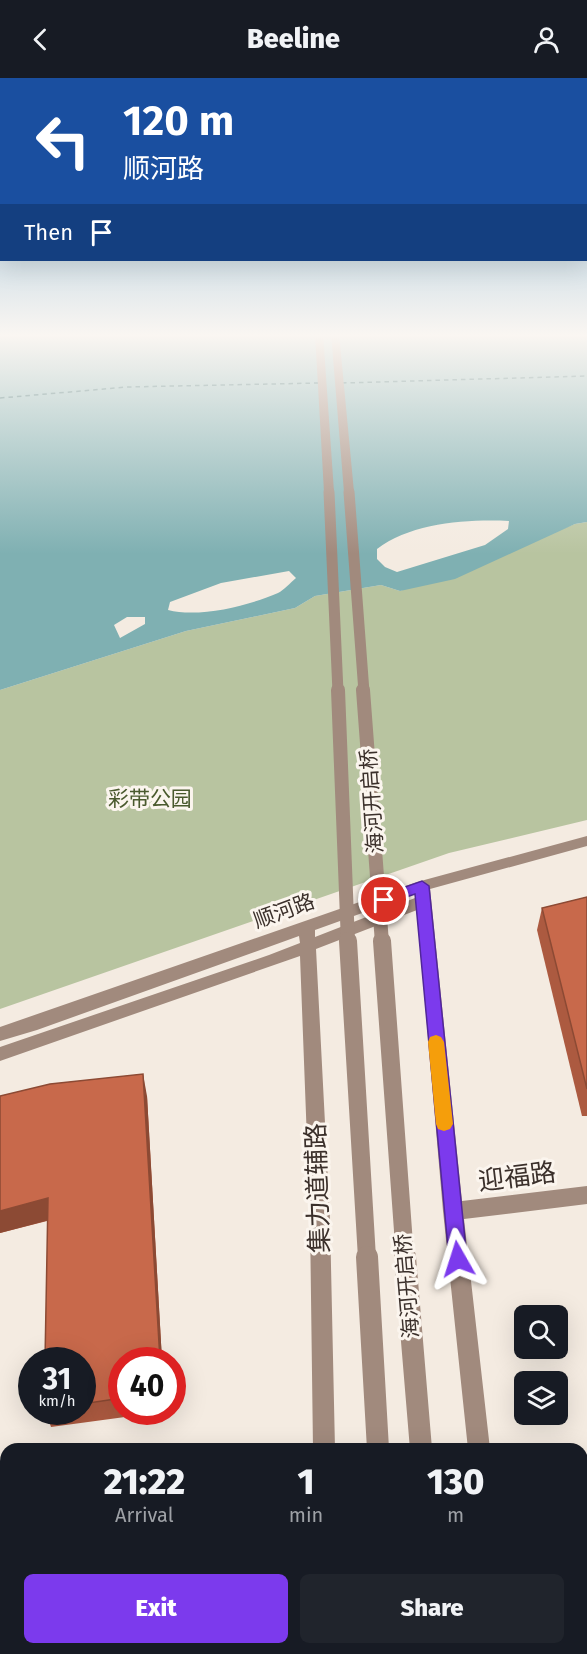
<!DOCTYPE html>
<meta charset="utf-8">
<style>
:root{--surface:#171b24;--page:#20242c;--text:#f1f3f6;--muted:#9ea1a6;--accent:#7c3aed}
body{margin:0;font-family:"Fira Sans","Noto Sans SC",sans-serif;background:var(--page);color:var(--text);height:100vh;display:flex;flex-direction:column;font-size:22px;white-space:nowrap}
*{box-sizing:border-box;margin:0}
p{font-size:20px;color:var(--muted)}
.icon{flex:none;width:33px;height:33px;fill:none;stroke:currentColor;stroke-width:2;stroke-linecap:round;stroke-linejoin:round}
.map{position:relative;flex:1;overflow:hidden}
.sheet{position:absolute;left:0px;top:1365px;width:588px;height:212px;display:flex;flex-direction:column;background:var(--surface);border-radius:18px 18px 0 0;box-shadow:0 6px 24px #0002}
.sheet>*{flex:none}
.banner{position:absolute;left:0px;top:0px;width:588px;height:183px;box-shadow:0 6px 24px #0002;background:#1a4fa0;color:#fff;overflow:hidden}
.controls{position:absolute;left:514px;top:1227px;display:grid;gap:12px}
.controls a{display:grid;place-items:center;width:54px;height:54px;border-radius:9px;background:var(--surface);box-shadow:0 6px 24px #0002;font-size:30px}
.speed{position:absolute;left:18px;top:1269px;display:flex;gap:12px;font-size:30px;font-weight:700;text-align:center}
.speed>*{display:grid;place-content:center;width:78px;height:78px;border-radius:50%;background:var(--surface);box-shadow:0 6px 24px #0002;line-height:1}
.speed small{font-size:15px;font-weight:400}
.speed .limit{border:9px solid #d22;background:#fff;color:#111}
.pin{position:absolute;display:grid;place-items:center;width:51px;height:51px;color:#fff;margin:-26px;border:3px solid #fff;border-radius:50%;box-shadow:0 2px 6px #0007}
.me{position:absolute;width:66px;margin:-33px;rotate:354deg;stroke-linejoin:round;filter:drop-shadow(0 0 4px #0008)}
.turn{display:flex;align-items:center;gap:21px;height:126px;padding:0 24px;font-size:27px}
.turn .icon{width:78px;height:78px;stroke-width:2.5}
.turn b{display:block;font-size:42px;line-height:51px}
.then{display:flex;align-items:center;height:57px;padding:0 24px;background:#0003;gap:12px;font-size:22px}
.eta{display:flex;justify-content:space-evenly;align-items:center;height:102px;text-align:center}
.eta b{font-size:36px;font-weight:800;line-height:42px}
.action{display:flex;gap:12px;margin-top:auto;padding:12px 24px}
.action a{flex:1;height:69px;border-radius:9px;background:var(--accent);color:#fff;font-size:24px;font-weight:800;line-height:69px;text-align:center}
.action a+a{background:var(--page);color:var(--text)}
header{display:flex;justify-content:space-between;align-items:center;height:78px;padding:0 24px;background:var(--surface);font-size:27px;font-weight:800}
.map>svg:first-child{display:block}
</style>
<header><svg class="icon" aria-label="back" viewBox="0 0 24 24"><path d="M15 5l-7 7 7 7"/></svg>Beeline<svg class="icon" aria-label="person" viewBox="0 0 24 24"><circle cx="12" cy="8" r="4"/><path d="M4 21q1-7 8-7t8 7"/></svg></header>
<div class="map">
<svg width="587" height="1576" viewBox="0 0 587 1576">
<rect width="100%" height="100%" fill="#f4ebe1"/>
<path fill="#b8c4a0" d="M 587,444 L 587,742 L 449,775 L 0,931 L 0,612 L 186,553 L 295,530 L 315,518 L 381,507 L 400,513 L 575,446 Z"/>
<path fill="#7fb0b2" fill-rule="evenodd" d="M 0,255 L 587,255 L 587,444 L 575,446 L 455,501 L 400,513 L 381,507 L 315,518 L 295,530 L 186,553 L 0,612 ZM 509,443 L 508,451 L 485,467 L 397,494 L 385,489 L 377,481 L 377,471 C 411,445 467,441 509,443 ZM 289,493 L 296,500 C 290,505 284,512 278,515 C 248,528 199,540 168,532 L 170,524 L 221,505 ZM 127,539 L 145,539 L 145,546 L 120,560 L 114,547 Z"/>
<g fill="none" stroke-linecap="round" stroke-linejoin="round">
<g stroke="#1f5a5e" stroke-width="1.5" stroke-dasharray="4.5 4" stroke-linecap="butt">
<path d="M 342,305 L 587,298"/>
<path d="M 0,320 L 127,309 L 319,305"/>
</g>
<g fill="#a18a7d" fill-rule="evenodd">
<path d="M 315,255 L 323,255 L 334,414 L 329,417 L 324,414 Z"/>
<path d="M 331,255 L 339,255 L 354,414 L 349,417 L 344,414 Z"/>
<path d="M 587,758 L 587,768 L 430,811 L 462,1123 L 587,1108 L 587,1126 L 464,1141 L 490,1371 L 468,1371 L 443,1133 L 417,832 L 316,871 L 330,1142 L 335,1371 L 313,1371 L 310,1142 L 300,878 L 0,983 L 0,969 L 269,877 L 300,865 L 299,858 L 37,952 L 0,963 L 0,949 L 417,804 ZM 415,816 L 415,820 L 315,859 L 315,852 Z"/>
<rect x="314" y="1570" width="26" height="6"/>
<rect x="378" y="1570" width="26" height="6"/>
<rect x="425" y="1570" width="26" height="6"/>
<path d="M 488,1570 L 514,1570 L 515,1576 L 489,1576 Z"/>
</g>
<g stroke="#a18a7d" stroke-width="11">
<path d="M 329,414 L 338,614"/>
<path d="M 349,414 L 364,614"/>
</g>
<g stroke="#a18a7d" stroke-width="14">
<path d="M 338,612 L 348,865"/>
<path d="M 363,612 L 382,865"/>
</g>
<g stroke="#a18a7d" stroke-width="18">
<path d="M 348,863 L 367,1180"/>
<path d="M 382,863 L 405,1180"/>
</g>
<g stroke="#a18a7d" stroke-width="22">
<path d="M 367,1179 L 378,1371"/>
<path d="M 405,1179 L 421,1371"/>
</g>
</g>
<g fill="#ac5a40">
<path d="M 587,819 L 587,1038 L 582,1038 L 537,852 L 542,830 Z"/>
<path d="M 0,1018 L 147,1018 L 162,1282 L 122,1282 L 122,1334 L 162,1334 L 51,1349 L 46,1334 L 82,1334 L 82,1282 L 47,1143 L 0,1155 Z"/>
</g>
<g fill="#8c4a34">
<path d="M 143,996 L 147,1018 L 162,1282 L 160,1282 Z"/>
<path d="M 48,1120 L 53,1141 L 0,1155 L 0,1133 Z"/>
<path d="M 71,1570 L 80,1570 L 79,1576 L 70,1576 Z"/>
</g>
<g fill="#c8694b" stroke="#8c4a34" stroke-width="1.5">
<path d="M 587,819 L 587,1011 L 542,830 Z"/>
<path d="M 143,996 L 160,1282 L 122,1282 L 122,1320 L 82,1326 L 82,1282 L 45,1282 L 48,1120 L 0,1133 L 0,1018 L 50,1006 Z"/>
<path d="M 0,1474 L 6,1475 L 6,1570 L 71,1570 L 70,1576 L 0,1576 Z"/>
</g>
<linearGradient id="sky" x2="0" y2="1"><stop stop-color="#7eb2d2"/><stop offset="0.54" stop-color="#faf6f2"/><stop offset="1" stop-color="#faf6f2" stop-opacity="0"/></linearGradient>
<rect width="587" height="476" fill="url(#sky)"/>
<path fill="#7c3aed" stroke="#51269a" stroke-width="1.5" d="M 422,803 L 429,808 L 467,1181 L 465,1187 L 458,1189 L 452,1187 L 449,1181 L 415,816 L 384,827 L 377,822 L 379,818 Z"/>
<path fill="#f59e0b" d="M 436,957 L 441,959 L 444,964 L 453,1046 L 450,1051 L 444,1053 L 438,1051 L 436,1046 L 428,964 L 430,959 Z"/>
<g text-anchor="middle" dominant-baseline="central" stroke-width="6" stroke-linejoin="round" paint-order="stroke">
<g font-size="21" fill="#4a5a2e" stroke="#fbf5ee">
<text x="150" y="721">彩带公园</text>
</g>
<g font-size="21" fill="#3b302b" stroke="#fbf5ee">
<text transform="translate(372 723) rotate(-94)">海河开启桥</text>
<text transform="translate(284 833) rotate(-20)">顺河路</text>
<text transform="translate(407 1208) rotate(-95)">海河开启桥</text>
</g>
<g font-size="26" fill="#3b302b" stroke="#fbf5ee">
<text transform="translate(517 1099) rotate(-7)">迎福路</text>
<text transform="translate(318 1110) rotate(-92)">集力道辅路</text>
</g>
</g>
</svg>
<div class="controls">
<a><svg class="icon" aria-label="search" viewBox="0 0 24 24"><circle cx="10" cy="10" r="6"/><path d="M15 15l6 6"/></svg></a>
<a><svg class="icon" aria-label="layers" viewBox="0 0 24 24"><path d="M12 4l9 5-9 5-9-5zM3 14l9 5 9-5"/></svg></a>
</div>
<div class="speed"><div>31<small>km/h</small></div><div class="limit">40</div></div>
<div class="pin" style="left:384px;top:822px;background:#d93025"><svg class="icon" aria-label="arrive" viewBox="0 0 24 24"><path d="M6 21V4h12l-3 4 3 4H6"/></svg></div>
<svg class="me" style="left:458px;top:1181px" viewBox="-20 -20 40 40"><path d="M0-17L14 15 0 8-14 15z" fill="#7c3aed" stroke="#fff" stroke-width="4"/></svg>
<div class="banner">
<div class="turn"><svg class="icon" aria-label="left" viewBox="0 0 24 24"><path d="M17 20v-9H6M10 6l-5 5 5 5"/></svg><div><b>120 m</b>顺河路</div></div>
<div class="then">Then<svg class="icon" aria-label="arrive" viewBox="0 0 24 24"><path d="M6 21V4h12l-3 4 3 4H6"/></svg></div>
</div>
<section class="sheet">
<div class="eta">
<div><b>21:22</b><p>Arrival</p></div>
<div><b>1</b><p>min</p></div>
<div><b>130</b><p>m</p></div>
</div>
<div class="action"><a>Exit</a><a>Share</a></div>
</section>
</div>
